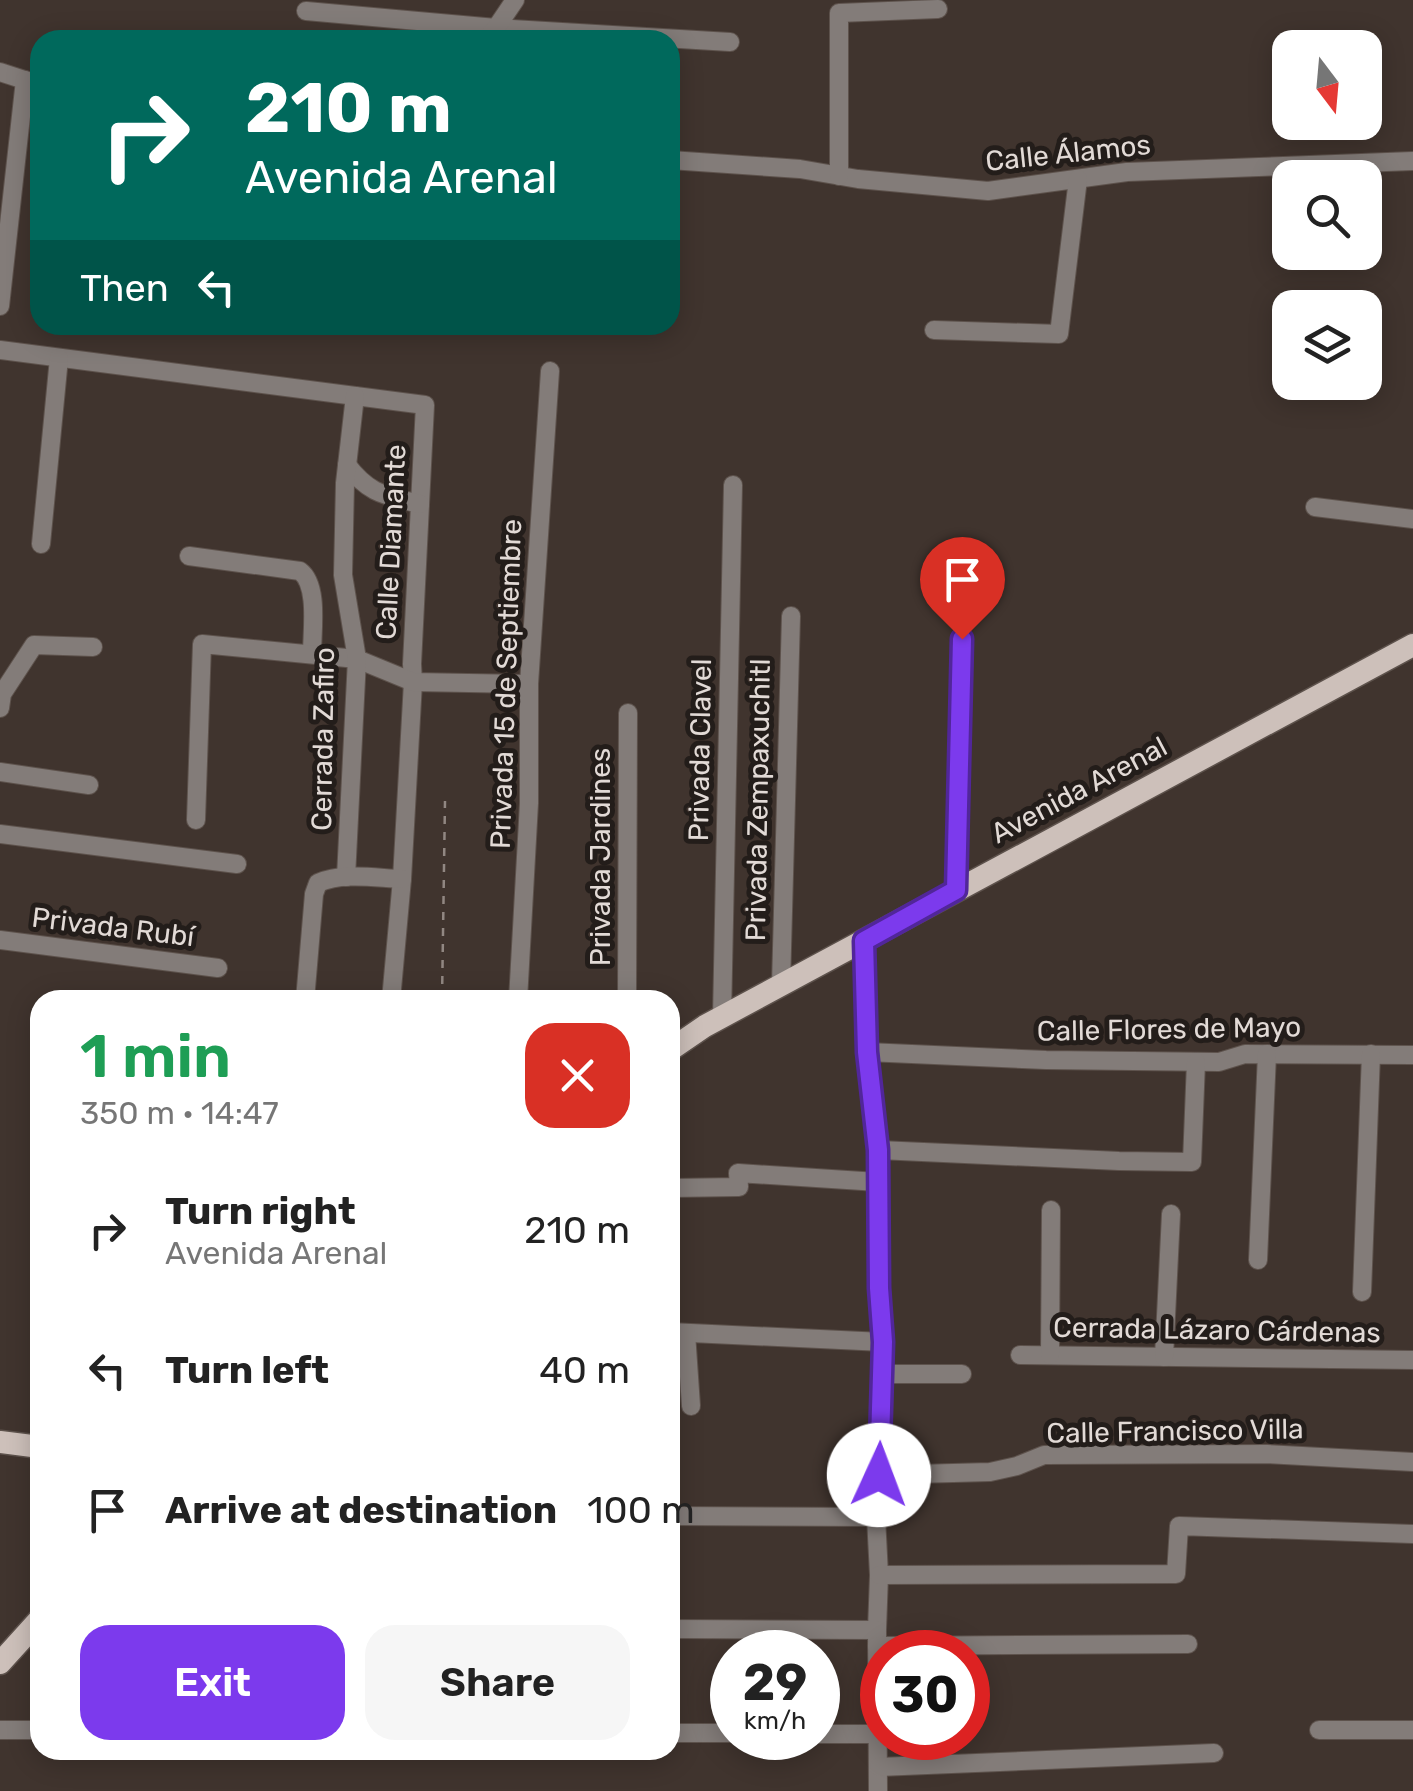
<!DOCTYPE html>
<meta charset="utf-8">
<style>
:root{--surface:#fff;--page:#f6f6f6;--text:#222;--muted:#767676;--accent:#7c3aed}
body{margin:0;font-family:Rubik,sans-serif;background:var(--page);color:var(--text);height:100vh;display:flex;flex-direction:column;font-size:38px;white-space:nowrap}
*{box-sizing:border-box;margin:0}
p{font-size:32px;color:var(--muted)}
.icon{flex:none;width:55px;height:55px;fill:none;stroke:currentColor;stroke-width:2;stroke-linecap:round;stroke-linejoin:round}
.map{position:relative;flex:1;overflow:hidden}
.details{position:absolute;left:30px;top:990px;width:650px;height:770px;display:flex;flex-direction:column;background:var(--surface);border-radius:30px;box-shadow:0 5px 25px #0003}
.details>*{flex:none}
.banner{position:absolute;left:30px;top:30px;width:650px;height:305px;border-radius:30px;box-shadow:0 5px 25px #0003;background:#00695c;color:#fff;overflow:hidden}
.needle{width:65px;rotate:164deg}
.controls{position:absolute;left:1272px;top:30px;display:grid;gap:20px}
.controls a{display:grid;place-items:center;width:110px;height:110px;border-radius:20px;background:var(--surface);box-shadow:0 5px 25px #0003;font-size:50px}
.speed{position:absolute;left:710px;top:1630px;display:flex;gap:20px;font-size:50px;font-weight:700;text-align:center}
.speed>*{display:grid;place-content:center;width:130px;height:130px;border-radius:50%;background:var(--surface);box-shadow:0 5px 25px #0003;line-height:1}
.speed small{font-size:25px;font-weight:400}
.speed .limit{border:15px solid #d22;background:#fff;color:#111}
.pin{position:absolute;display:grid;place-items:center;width:85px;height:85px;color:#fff;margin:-102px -42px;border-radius:50% 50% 50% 0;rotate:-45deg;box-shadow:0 0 10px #0007}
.pin .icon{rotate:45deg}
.me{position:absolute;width:110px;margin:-55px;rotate:2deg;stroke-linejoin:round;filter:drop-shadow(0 0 8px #0008)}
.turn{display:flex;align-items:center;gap:35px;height:210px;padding:0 50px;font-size:45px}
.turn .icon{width:130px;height:130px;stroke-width:2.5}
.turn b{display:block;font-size:70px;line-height:85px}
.then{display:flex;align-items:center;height:95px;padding:0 50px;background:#0003;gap:20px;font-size:38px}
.round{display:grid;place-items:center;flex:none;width:105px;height:105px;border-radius:30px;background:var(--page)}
.overview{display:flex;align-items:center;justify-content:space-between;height:170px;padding:0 50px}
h1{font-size:60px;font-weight:600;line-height:75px;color:#1e9e55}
.primary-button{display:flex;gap:20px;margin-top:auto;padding:20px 50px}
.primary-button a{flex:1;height:115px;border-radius:30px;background:var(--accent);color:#fff;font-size:40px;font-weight:600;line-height:115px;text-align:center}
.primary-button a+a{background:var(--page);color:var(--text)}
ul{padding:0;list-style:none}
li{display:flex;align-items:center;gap:30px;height:140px;padding:0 50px}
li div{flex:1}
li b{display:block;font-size:38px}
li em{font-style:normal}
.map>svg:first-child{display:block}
</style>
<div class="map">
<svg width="1413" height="1791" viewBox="0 0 1413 1791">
<rect width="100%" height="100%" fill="#40342e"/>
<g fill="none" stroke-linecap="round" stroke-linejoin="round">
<g stroke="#5d524c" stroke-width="20">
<g id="minor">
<path d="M 306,11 L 496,28 L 730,42"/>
<path d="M 485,40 L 496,28 L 515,0"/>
<path d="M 0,72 L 40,85"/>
<path d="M 670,160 L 800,169 L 858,179 L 988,191 L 1127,172 L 1413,161"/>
<path d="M 839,176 L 839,13 L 938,9"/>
<path d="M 0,306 L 25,80"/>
<path d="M 934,330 L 1059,334 L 1078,179"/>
<path d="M 0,350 L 425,405 L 412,664 L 413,682 L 402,879 L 391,1000"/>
<path d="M 347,465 C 370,495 385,495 420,504"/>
<path d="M 1315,507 L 1413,519"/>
<path d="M 41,544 L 59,358"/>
<path d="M 189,556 L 300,571 C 319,585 312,631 312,654"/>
<path d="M 0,708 L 2,694 L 34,645 L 93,647"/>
<path d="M 0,772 L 89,785"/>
<path d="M 196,820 L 202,644 L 357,659 L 413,682 L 529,684"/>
<path d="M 0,834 L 237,864"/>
<path d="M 346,877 L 357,659 L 343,575 L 345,483 L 355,396"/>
<path d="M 956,890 L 962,639"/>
<path d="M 0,940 L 218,968"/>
<path d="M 864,941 L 867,1052 L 879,1150 L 879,1288 L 883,1342 L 876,1517 L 879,1575 L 877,1630 L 878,1791"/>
<path d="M 781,985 L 791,616"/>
<path d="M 305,1000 L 314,894 L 318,883 C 343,872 375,878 402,879"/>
<path d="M 518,1000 L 529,803 L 529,684 L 550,371"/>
<path d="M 627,1000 L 628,713"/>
<path d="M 722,1017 L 733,485"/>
<path d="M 867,1052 L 1046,1060 L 1219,1062 L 1245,1054 L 1413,1055"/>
<path d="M 879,1150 L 1119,1161 L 1192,1162 L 1196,1062"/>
<path d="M 670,1188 L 739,1187 L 738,1173 L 878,1182"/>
<path d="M 1258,1260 L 1267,1054"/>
<path d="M 1362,1292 L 1371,1054"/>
<path d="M 670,1332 L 883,1342"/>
<path d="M 686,1333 L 691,1406"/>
<path d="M 1020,1355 L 1413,1360"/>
<path d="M 1050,1355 L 1051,1210"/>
<path d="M 1164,1357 L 1171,1214"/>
<path d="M 882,1374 L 962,1374"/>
<path d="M 879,1475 L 990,1472 L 1017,1466 L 1044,1455 L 1267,1454 L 1413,1462"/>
<path d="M 670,1516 L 876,1517"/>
<path d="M 879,1575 L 1176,1574 L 1179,1526 L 1413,1534"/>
<path d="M 670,1629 L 877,1630"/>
<path d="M 877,1646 L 1188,1644"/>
<path d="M 0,1730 L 40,1730"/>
<path d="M 1319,1730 L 1413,1730"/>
<path d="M 670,1733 L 732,1733"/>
<path d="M 818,1734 L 877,1734"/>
<path d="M 879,1767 L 1214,1753"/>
</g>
</g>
<g stroke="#5d524c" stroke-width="25">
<g id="major">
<path d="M 670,1050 L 705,1026 L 1413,645"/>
<path d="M 0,1442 L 40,1447"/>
<path d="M 0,1663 L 40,1619"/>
</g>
</g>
<path stroke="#918782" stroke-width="2.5" stroke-dasharray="8 8" stroke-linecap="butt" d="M 442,1000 L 445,801"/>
<use href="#minor" stroke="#837c79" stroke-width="18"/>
<use href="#major" stroke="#cdc0ba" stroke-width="22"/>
</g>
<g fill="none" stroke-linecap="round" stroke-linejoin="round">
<g stroke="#51269a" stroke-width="25">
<path id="route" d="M 879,1475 L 883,1342 L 879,1288 L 878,1150 L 867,1052 L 864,941 L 956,890 L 962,639"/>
</g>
<use href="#route" stroke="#7c3aed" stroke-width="18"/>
</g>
<g text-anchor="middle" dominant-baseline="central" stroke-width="10" stroke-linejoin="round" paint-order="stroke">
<g font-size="28" fill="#e2dad6" stroke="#231d1a">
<text transform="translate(1068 153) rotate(-6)">Calle Álamos</text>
<text transform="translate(391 542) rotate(-87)">Calle Diamante</text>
<text transform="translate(506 684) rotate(-88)">Privada 15 de Septiembre</text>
<text transform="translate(323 739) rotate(-89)">Cerrada Zafiro</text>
<text transform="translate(700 750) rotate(-89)">Privada Clavel</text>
<text transform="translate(1079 790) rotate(-28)">Avenida Arenal</text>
<text transform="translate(758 800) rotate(-89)">Privada Zempaxuchitl</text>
<text transform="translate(600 857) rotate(-90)">Privada Jardines</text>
<text transform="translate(113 927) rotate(7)">Privada Rubí</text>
<text transform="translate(1169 1029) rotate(-1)">Calle Flores de Mayo</text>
<text transform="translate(1217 1330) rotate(1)">Cerrada Lázaro Cárdenas</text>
<text transform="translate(1175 1431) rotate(-1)">Calle Francisco Villa</text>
</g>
</g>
</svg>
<div class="controls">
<a><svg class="needle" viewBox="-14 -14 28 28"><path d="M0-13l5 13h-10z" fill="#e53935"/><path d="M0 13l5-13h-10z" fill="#767676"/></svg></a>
<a><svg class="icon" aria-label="search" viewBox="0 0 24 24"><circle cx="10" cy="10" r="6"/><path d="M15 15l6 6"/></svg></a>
<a><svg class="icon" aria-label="layers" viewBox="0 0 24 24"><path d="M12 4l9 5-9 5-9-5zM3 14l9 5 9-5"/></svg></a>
</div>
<div class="speed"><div>29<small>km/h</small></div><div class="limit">30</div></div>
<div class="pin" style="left:962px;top:639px;background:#d93025"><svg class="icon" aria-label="arrive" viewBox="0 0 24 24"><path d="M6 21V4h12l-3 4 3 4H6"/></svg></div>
<svg class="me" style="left:879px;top:1475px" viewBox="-20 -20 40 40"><circle r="19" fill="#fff"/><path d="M0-13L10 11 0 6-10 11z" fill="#7c3aed"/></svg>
<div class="banner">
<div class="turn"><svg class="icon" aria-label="right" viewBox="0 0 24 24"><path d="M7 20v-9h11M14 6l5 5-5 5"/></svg><div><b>210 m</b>Avenida Arenal</div></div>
<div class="then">Then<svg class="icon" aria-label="left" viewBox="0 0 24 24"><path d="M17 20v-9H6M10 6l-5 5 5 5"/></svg></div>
</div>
<section class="details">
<div class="overview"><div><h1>1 min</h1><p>350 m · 14:47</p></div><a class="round" style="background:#d93025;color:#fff"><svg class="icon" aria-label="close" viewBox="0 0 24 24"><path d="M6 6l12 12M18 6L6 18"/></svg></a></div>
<ul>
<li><svg class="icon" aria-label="right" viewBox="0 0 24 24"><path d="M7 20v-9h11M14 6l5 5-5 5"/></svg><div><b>Turn right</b><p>Avenida Arenal</p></div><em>210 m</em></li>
<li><svg class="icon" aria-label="left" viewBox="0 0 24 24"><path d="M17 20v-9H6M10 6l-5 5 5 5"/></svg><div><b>Turn left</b></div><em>40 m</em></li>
<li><svg class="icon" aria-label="arrive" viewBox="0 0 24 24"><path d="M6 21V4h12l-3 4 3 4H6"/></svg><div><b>Arrive at destination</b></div><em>100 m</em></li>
</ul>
<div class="primary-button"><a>Exit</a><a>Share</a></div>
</section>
</div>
